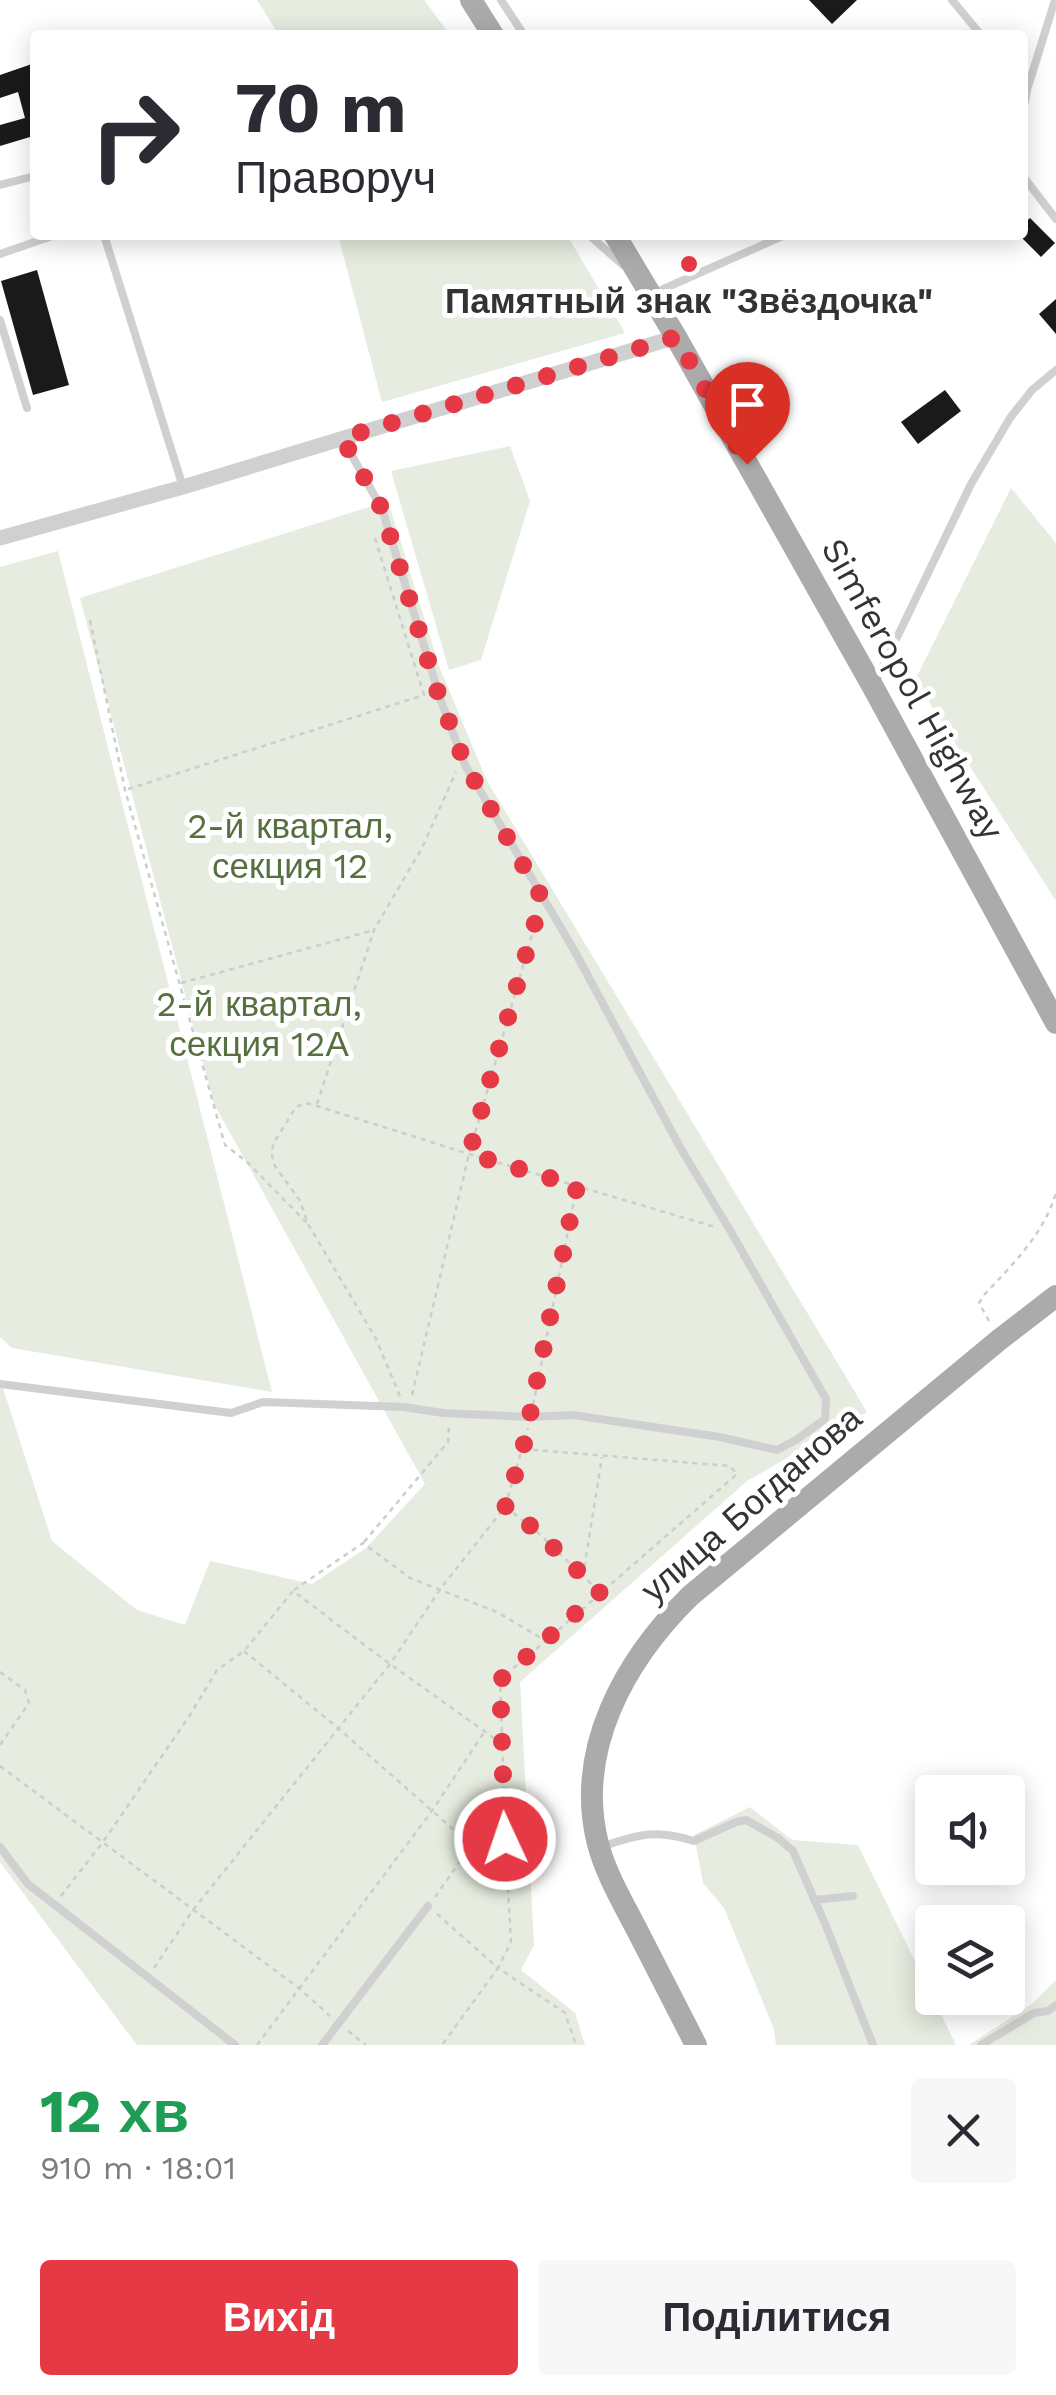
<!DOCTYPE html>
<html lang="uk">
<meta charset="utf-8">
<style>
:root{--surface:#fff;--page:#f7f7f7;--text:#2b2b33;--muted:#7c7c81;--accent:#e63946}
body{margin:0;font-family:"Work Sans",sans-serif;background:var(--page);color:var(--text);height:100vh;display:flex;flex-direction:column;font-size:38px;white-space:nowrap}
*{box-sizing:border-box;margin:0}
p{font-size:32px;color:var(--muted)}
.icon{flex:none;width:55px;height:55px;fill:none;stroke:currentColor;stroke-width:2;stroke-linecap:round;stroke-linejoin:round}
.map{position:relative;height:2045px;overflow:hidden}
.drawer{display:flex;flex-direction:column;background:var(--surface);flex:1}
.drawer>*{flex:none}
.banner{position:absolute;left:30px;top:30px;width:998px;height:210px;border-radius:10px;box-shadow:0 5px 25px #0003;background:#fff;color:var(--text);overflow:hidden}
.tools{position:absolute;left:915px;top:1775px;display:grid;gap:20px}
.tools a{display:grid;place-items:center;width:110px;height:110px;border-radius:10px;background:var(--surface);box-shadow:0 5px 25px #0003;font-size:50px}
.pin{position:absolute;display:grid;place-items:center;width:85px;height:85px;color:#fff;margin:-102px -42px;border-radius:50% 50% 50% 0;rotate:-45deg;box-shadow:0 0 10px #0007}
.pin .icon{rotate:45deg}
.me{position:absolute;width:110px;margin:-55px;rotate:357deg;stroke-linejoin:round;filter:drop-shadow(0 0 8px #0008)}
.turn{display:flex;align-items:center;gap:35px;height:210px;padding:0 40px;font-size:45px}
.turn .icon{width:130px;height:130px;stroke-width:2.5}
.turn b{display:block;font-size:70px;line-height:85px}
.round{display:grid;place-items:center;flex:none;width:105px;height:105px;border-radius:10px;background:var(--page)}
.overview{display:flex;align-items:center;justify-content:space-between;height:170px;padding:0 40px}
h1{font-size:60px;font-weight:700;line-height:75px;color:#1e9e55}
.button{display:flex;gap:20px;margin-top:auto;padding:20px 40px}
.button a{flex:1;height:115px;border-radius:10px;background:var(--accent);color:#fff;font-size:40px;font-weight:700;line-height:115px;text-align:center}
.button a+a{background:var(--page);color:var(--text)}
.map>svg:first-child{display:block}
</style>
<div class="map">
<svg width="1056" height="2045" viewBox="0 0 1056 2045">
<rect width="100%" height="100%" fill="#fff"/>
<g fill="#e6ecdf">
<path d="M 257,0 L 424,0 L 450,35 L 279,35 Z"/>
<path d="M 338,235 L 567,235 L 625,333 L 382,402 Z"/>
<path d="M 510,446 L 530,501 L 481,660 L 449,670 L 391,471 Z"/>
<path d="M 1011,488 L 1056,543 L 1056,901 L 915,680 Z"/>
<path d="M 388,501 L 439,666 L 487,781 L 867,1412 L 747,1481 L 520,1682 L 534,1945 L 521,1970 L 575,2013 L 585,2045 L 137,2045 L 0,1862 L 0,1379 L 52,1541 L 137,1610 L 185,1625 L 210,1561 L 312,1584 L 366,1548 L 425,1484 L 214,1104 L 80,598 Z"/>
<path d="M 58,551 L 272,1392 L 12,1348 L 0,1337 L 0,567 Z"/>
<path d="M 750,1807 L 792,1840 L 858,1845 L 956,2045 L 776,2045 L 774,2029 L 724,1908 L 703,1883 L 694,1835 Z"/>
<path d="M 1056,1980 L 1056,2045 L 969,2045 L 1032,2004 Z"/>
</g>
<g fill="#1a1a1a">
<path d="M 809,0 L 857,0 L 832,24 Z"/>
<path d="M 32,64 L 35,73 L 35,138 L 30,137 L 0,146 L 0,125 L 25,118 L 18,92 L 0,98 L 0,75 Z"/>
<path d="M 1030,218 L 1055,243 L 1041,257 L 1022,238 L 1022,225 Z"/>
<path d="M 37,270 L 69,385 L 33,395 L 1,281 Z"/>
<path d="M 1056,299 L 1056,334 L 1039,314 Z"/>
<path d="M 945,390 L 961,411 L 918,444 L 901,422 Z"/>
</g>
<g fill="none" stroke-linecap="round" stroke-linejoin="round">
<g stroke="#cdcdcd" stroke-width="2.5" stroke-dasharray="5 5" stroke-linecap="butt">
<path d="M 90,620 L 125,790 L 225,1145 L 246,1161 L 307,1223"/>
<path d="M 128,789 L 424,695 L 374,535"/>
<path d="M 181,983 L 371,931"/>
<path d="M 317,1104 L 374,930 L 422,848 L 456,772"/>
<path d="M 989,1321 L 979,1303 L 984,1295 C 1014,1263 1043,1235 1056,1193"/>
<path d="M 412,1395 L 469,1154 L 538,914"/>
<path d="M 400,1396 L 376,1339 L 308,1224 L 300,1201 L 275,1166 L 272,1156 L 273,1144 L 296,1107 L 305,1103 L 317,1106 L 469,1154 L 715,1227"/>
<path d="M 533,1405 L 577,1186"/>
<path d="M 523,1449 L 730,1466 L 737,1474 L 547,1640"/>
<path d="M 505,1507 L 532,1527 L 581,1574"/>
<path d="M 364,1542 L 448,1442 L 449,1426"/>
<path d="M 294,1590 L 363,1543 L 410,1578 L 497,1612 L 546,1641 L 500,1679 L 507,1870"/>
<path d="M 598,1591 L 583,1575 L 602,1457"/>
<path d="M 244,1651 L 338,1728 L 471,1845 L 507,1871 L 511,1942 L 498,1968 L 565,2013 L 576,2045"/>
<path d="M 0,1672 L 25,1690 L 29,1703 L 0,1745"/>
<path d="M 0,1766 L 300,1989 L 330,2016"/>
<path d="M 61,1896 L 103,1842 L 190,1715 L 217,1670 L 244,1651 L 293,1591 L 390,1664 L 501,1743"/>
<path d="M 435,1897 L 471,1846"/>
<path d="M 437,1914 L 498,1968 L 442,2045"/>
<path d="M 154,1968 L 193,1910 L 390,1664 L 441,1588 L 505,1507 L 528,1428"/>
<path d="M 348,2031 L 366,2045"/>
<path d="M 257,2045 L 432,1811 L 485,1731"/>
</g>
<g stroke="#d0d0d0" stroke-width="8">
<path d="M 501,0 L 524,35"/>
<path d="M 952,0 L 981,35"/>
<path d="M 1022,117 L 1027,90 L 1055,0"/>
<path d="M 1022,175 L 1056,219"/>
<path d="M 0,185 L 35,176"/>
<path d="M 104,235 L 183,487"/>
<path d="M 589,235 L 623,265"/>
<path d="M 0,254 L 55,235"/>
<path d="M 652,294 L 785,235"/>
<path d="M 0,320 L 27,408"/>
<path d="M 875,683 L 971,484 L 1010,418 L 1032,390 L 1056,370"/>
<path d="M 0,1384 L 231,1413 L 263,1402 L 404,1407 L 443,1413 L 530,1417 L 573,1415 L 720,1437 L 777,1450 L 796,1440 L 825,1419 L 826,1399 L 731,1232 L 681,1149 L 574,950 L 465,765 L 441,701 L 382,509 L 342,438"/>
<path d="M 604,1846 C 639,1834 657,1829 694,1841 L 736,1822 L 746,1820 L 778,1838 L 793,1851 L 826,1926 L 873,2045"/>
<path d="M 0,1847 L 28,1884 L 235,2045"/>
<path d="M 814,1900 L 853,1896"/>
<path d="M 322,2045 L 428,1906"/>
<path d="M 981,2045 L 1034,2013 L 1048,2011 L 1056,2005"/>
</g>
<path stroke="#d0d0d0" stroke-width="15" d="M 0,538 L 183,487 L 676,337"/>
<g stroke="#ababab" stroke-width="22">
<path d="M 471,0 L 493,35"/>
<path d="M 615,235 L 676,337 L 873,687 L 1056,1023"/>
<path d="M 696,2045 C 676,2006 656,1967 636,1928 C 622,1901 606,1874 598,1844 C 574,1750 625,1660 690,1596 L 999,1340 L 1056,1296"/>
</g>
</g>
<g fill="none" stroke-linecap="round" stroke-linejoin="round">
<path stroke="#e63946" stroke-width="18" stroke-dasharray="0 32.4" d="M 505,1839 L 500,1680 L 600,1592 L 532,1527 L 505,1508 L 523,1449 L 577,1186 L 469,1154 L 542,898 L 465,764 L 437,690 L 382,509 L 342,438 L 676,337 L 747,464"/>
</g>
<circle fill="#e63946" stroke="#fff" stroke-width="4" cx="689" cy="264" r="10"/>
<g text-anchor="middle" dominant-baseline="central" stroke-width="10" stroke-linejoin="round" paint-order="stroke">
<g font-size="35" font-weight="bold" fill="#333" stroke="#fff">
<text x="689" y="301">Памятный знак "Звёздочка"</text>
</g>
<g font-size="35" fill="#333" stroke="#fff">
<text transform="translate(913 689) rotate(61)">Simferopol Highway</text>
<text transform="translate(751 1504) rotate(-41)">улица Богданова</text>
</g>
<g font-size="35" fill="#56703f" stroke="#fff">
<text x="290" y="826">2-й квартал,<tspan x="290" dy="40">секция 12</tspan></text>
<text x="259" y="1004">2-й квартал,<tspan x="259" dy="40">секция 12А</tspan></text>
</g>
</g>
</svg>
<div class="tools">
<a><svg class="icon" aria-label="sound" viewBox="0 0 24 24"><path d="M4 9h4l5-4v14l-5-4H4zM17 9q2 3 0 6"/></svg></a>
<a><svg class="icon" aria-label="layers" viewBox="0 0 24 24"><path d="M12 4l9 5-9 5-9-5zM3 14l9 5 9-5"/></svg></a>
</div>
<div class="pin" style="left:747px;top:464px;background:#d93025"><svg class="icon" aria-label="arrive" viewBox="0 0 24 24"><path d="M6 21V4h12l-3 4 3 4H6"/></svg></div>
<svg class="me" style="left:505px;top:1839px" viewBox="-20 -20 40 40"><circle r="17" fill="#e63946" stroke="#fff" stroke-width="3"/><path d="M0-11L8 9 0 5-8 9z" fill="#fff"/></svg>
<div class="banner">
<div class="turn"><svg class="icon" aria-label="right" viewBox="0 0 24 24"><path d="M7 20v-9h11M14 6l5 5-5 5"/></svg><div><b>70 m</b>Праворуч</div></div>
</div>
</div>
<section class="drawer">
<div class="overview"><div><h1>12 хв</h1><p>910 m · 18:01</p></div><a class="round"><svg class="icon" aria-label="close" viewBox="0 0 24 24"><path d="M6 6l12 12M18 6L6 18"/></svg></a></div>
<div class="button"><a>Вихід</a><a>Поділитися</a></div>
</section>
